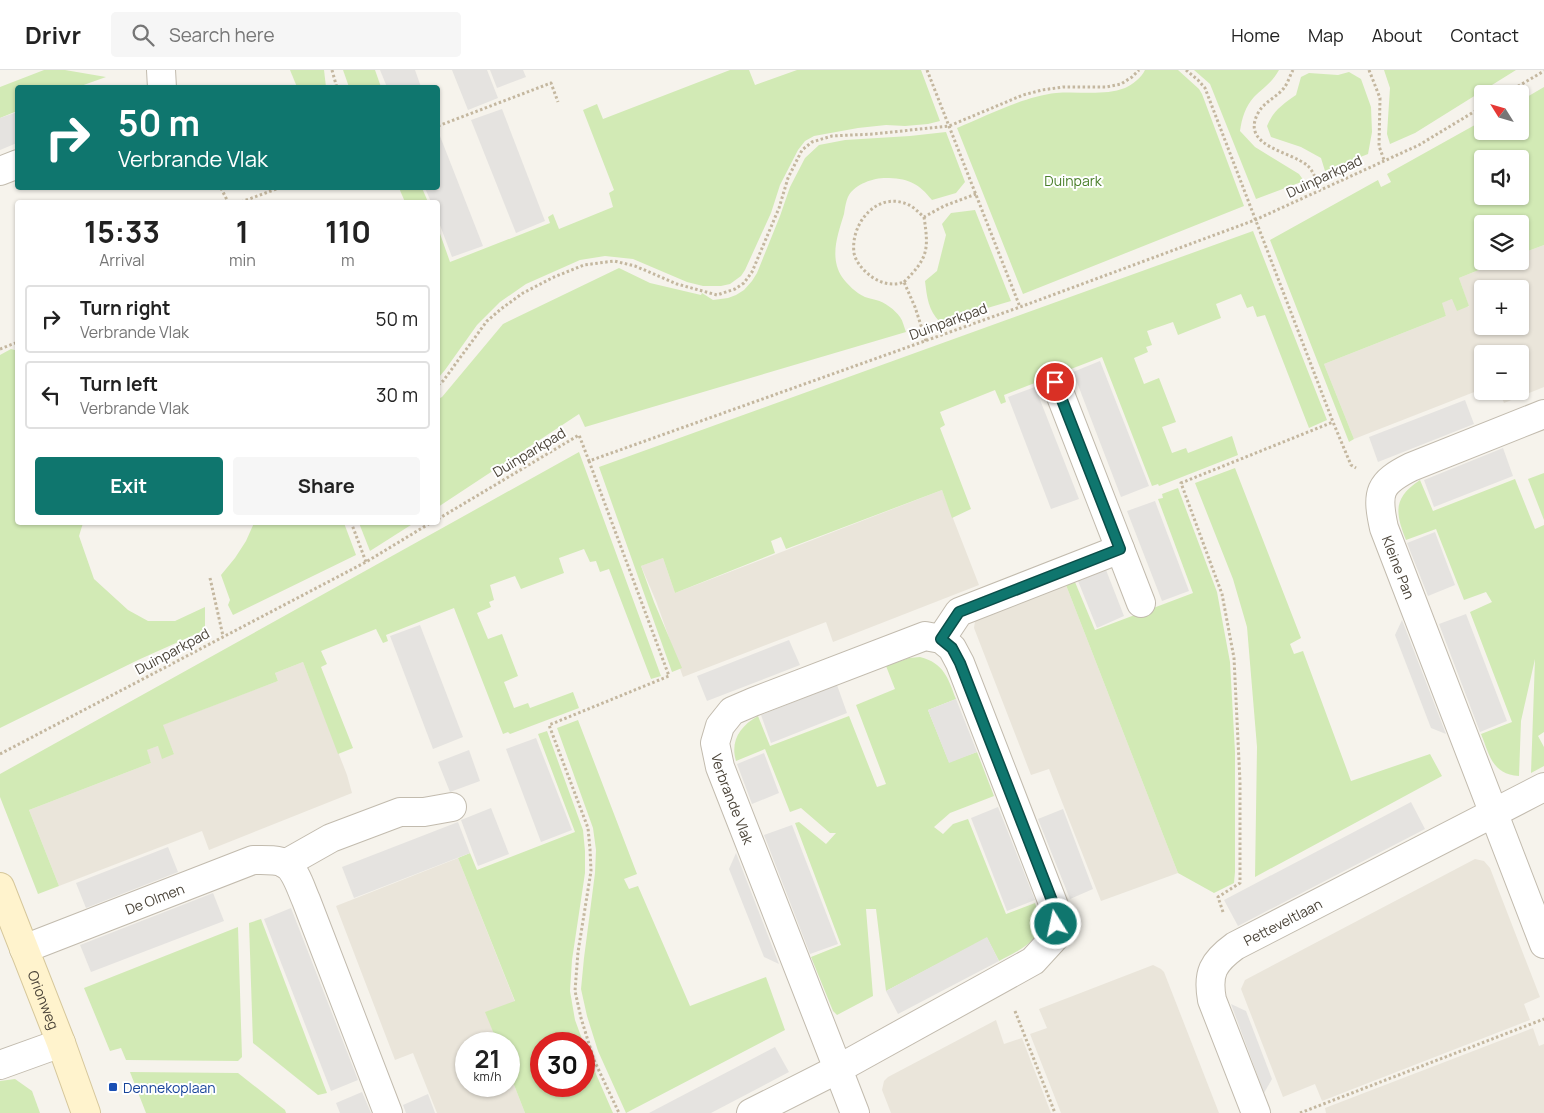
<!DOCTYPE html>
<meta charset="utf-8">
<style>
:root{--surface:#fff;--page:#f6f6f6;--text:#222;--muted:#767676;--line:#e0e0e0;--accent:#0f766e}
body{margin:0;font-family:Manrope,sans-serif;background:var(--page);color:var(--text);height:100vh;display:flex;flex-direction:column;font-size:19px;white-space:nowrap}
*{box-sizing:border-box;margin:0}
p{font-size:16px;color:var(--muted)}
.icon{flex:none;width:28px;height:28px;fill:none;stroke:currentColor;stroke-width:2;stroke-linecap:round;stroke-linejoin:round}
.map{position:relative;flex:1;overflow:hidden}
.drawer{position:absolute;left:15px;top:130px;width:425px;height:325px;display:flex;flex-direction:column;background:var(--surface);border-radius:5px;box-shadow:0 1px 4px #0004}
.drawer>*{flex:none}
.hud{position:absolute;left:15px;top:15px;width:425px;height:105px;border-radius:5px;box-shadow:0 1px 4px #0004;background:#0f766e;color:#fff;overflow:hidden}
.needle{width:32px;rotate:307deg}
.buttons{position:absolute;left:1474px;top:15px;display:grid;gap:10px}
.buttons a{display:grid;place-items:center;width:55px;height:55px;border-radius:5px;background:var(--surface);box-shadow:0 1px 4px #0004;font-size:25px}
.speed{position:absolute;left:455px;top:962px;display:flex;gap:10px;font-size:25px;font-weight:700;text-align:center}
.speed>*{display:grid;place-content:center;width:65px;height:65px;border-radius:50%;background:var(--surface);box-shadow:0 1px 4px #0004;line-height:1}
.speed small{font-size:12px;font-weight:400}
.speed .limit{border:8px solid #d22;background:#fff;color:#111}
.pin{position:absolute;display:grid;place-items:center;width:42px;height:42px;color:#fff;margin:-21px;border:2px solid #fff;border-radius:50%;box-shadow:0 1px 5px #0007}
.me{position:absolute;width:55px;margin:-28px;rotate:350deg;stroke-linejoin:round;filter:drop-shadow(0 0 4px #0008)}
.turn{display:flex;align-items:center;gap:18px;height:105px;padding:0 20px;font-size:22px}
.turn .icon{width:65px;height:65px;stroke-width:2.5}
.turn b{display:block;font-size:35px;line-height:42px}
.eta{display:flex;justify-content:space-evenly;align-items:center;height:85px;text-align:center}
.eta b{font-size:30px;font-weight:700;line-height:35px}
.button{display:flex;gap:10px;margin-top:auto;padding:10px 20px}
.button a{flex:1;height:58px;border-radius:5px;background:var(--accent);color:#fff;font-size:20px;font-weight:700;line-height:58px;text-align:center}
.button a+a{background:var(--page);color:var(--text)}
ul{padding:0;list-style:none}
li{display:flex;align-items:center;gap:15px;height:68px;margin:0 10px 8px;padding:0 10px;border:2px solid var(--line);border-radius:5px}
li div{flex:1}
li b{display:block;font-size:19px}
li em{font-style:normal}
header{display:flex;align-items:center;gap:30px;box-sizing:border-box;height:70px;padding:0 25px;background:var(--surface);border-bottom:1px solid var(--line)}
header strong{font-size:24px}
nav{display:flex;gap:28px;margin-inline-start:auto;font-size:18px}
.search{width:350px;height:45px;background:var(--page);display:flex;align-items:center;gap:12px;box-sizing:border-box;padding:0 18px;border-radius:5px;color:var(--muted);font-size:19px}
.map>svg:first-child{display:block}
</style>
<header>
<strong>Drivr</strong>
<div class="search"><svg class="icon" aria-label="search" viewBox="0 0 24 24"><circle cx="10" cy="10" r="6"/><path d="M15 15l6 6"/></svg>Search here</div>
<nav><a>Home</a><a>Map</a><a>About</a><a>Contact</a></nav>
</header>
<div class="map">
<svg width="1544" height="1043" viewBox="0 0 1544 1043">
<rect width="100%" height="100%" fill="#f6f3ec"/>
<g fill="#eae5da" fill-rule="evenodd">
<path d="M 1544,175 L 1544,317 L 1504,333 L 1499,321 L 1520,321 L 1520,284 L 1482,284 L 1482,319 L 1354,369 L 1324,294 L 1446,246 L 1441,233 L 1452,229 L 1469,237 L 1459,208 L 1501,191 L 1520,191 L 1520,184 ZM 1482,219 L 1520,219 L 1520,256 L 1482,256 Z"/>
<path d="M 942,420 L 979,515 L 833,572 L 826,552 L 683,607 L 656,531 L 641,496 L 663,488 L 675,523 Z"/>
<path d="M 1066,515 L 1178,803 L 1101,831 L 1049,699 L 1031,705 L 974,558 L 975,551 Z"/>
<path d="M 303,592 L 347,705 L 352,723 L 209,780 L 202,761 L 59,816 L 29,740 L 151,693 L 146,680 L 158,676 L 174,684 L 162,655 L 278,611 L 275,603 Z"/>
<path d="M 458,788 L 515,932 L 486,942 L 498,974 L 466,974 L 466,1016 L 509,1016 L 509,1002 L 525,1043 L 437,1043 L 413,983 L 395,990 L 336,836 Z"/>
<path d="M 1475,789 L 1484,791 L 1490,798 L 1540,927 L 1524,934 L 1530,950 L 1322,1031 L 1315,1014 L 1283,1027 L 1241,919 L 1245,910 Z"/>
<path d="M 1153,895 L 1161,899 L 1164,902 L 1219,1043 L 1061,1043 L 1030,964 L 1047,958 L 1039,939 Z"/>
<path d="M 996,950 L 1004,974 L 1022,968 L 1051,1043 L 891,1043 L 882,1020 L 884,1011 L 888,1007 Z"/>
<path d="M 1533,958 L 1539,976 L 1544,974 L 1544,1043 L 1326,1043 L 1325,1038 Z"/>
</g>
<g fill="#d2eab5" fill-rule="evenodd">
<path d="M 44,0 L 65,0 L 106,7 L 78,17 L 18,18 L 17,41 L 0,48 L 0,17 Z"/>
<path d="M 290,0 L 324,0 L 326,17 L 297,17 Z"/>
<path d="M 343,0 L 375,0 L 381,17 L 349,17 Z"/>
<path d="M 730,0 L 749,0 L 755,15 L 797,0 L 921,0 L 940,51 L 928,54 L 905,56 L 886,55 L 858,58 L 814,66 L 805,71 L 798,80 L 780,115 L 771,143 L 745,200 L 741,206 L 730,214 L 721,216 L 703,216 L 687,212 L 633,189 L 605,186 L 580,190 L 526,214 L 500,232 L 477,255 L 445,300 L 438,308 L 438,158 L 450,192 L 550,153 L 548,147 L 553,144 L 559,159 L 613,137 L 609,123 L 614,120 L 583,40 L 597,34 L 603,49 Z"/>
<path d="M 1145,0 L 1178,0 L 1199,19 L 1202,24 L 1244,136 L 1023,224 L 957,58 C 986,46 1025,26 1056,23 C 1078,21 1104,26 1125,18 C 1133,14 1141,8 1145,0 Z"/>
<path d="M 1194,0 L 1279,0 C 1271,14 1264,17 1254,27 C 1245,37 1242,48 1240,61 L 1255,77 L 1299,104 L 1304,111 L 1256,129 L 1210,14 Z"/>
<path d="M 1384,0 L 1516,0 L 1415,63 L 1390,74 L 1387,64 L 1390,18 Z"/>
<path d="M 1349,2 L 1361,9 L 1371,37 L 1372,62 L 1368,84 L 1325,101 L 1321,88 L 1301,77 L 1271,67 L 1267,56 C 1273,41 1283,34 1296,25 L 1301,7 L 1309,3 L 1338,5 Z"/>
<path d="M 1544,17 L 1544,175 L 1520,184 L 1520,154 L 1482,154 L 1482,191 L 1501,191 L 1459,208 L 1469,236 L 1457,241 L 1452,229 L 1442,233 L 1446,246 L 1324,294 L 1354,369 L 1349,372 L 1270,170 L 1378,110 L 1381,117 L 1391,112 L 1387,104 L 1482,51 L 1482,61 L 1520,61 L 1520,31 ZM 1482,89 L 1520,89 L 1520,126 L 1482,126 Z"/>
<path d="M 946,62 L 965,112 L 956,123 L 932,130 C 919,114 910,109 889,108 C 876,107 856,113 849,125 C 846,130 845,138 844,144 C 838,164 829,187 842,207 C 847,214 856,223 865,227 C 868,228 872,229 876,230 C 885,232 895,240 900,247 C 903,251 904,257 906,262 L 585,357 L 579,344 L 438,437 L 438,329 L 442,327 L 503,254 L 619,198 L 650,213 L 701,225 L 702,223 L 713,230 L 728,228 L 736,225 L 744,220 L 752,211 L 757,203 L 780,146 L 790,117 L 805,88 L 819,75 L 845,70 L 910,66 Z"/>
<path d="M 399,118 L 422,118 L 428,132 L 405,132 Z"/>
<path d="M 975,140 L 1011,231 L 940,252 C 928,240 927,227 925,211 L 937,201 L 946,165 L 942,154 L 951,143 Z"/>
<path d="M 1253,161 L 1327,350 L 1309,358 L 1265,245 L 1257,247 L 1253,236 L 1247,238 L 1241,224 L 1216,234 L 1221,248 L 1178,265 L 1173,252 L 1147,261 L 1152,275 L 1146,277 L 1148,282 L 1134,288 L 1144,314 L 1159,308 L 1176,352 L 1162,357 L 1172,383 L 1186,378 L 1188,383 L 1232,366 L 1238,385 L 1159,416 L 1158,414 L 1152,416 L 1102,287 L 1004,325 L 1006,332 L 1001,334 L 995,320 L 940,342 L 945,355 L 940,358 L 971,439 L 952,448 L 942,420 L 786,479 L 781,467 L 771,471 L 775,483 L 675,523 L 663,488 L 641,496 L 654,532 L 682,598 L 672,602 L 599,397 Z"/>
<path d="M 11,279 L 18,281 L 18,452 L 83,453 L 79,466 L 94,509 L 128,540 L 148,551 L 175,551 L 205,537 L 205,560 L 138,590 L 0,658 L 0,285 Z"/>
<path d="M 579,382 L 661,606 L 651,609 L 609,499 L 600,502 L 596,491 L 590,492 L 584,479 L 559,488 L 564,503 L 521,519 L 515,506 L 490,515 L 494,530 L 489,532 L 491,537 L 477,543 L 488,569 L 502,564 L 518,606 L 504,612 L 514,638 L 528,633 L 530,638 L 573,622 L 579,638 L 510,664 L 508,662 L 503,664 L 454,538 L 386,565 L 388,571 L 383,573 L 376,559 L 321,581 L 327,594 L 321,597 L 353,678 L 338,684 L 303,592 L 275,603 L 278,611 L 163,655 L 174,684 L 162,689 L 158,676 L 147,680 L 151,693 L 29,740 L 59,816 L 38,824 L 0,727 L 0,704 Z"/>
<path d="M 1235,398 L 1301,568 L 1290,574 L 1294,584 L 1303,581 L 1351,711 L 1430,684 L 1442,706 L 1255,807 L 1257,677 L 1247,557 L 1233,509 L 1195,413 Z"/>
<path d="M 1544,403 L 1544,450 L 1528,409 Z"/>
<path d="M 1515,409 L 1535,459 L 1544,455 L 1544,662 L 1538,666 L 1544,677 L 1544,696 L 1531,703 L 1535,589 L 1521,651 L 1519,706 C 1492,704 1490,686 1481,664 L 1512,652 L 1470,542 L 1492,532 L 1486,522 L 1464,530 L 1436,459 L 1406,470 C 1395,442 1393,428 1420,410 L 1433,441 Z"/>
<path d="M 1178,418 L 1217,522 L 1230,592 L 1235,682 L 1235,802 L 1234,813 L 1214,823 L 1178,803 L 1066,515 L 1075,512 L 1095,560 L 1193,523 L 1158,429 L 1163,428 L 1162,424 Z"/>
<path d="M 254,453 L 344,453 L 356,485 L 233,545 L 228,535 L 230,530 L 221,505 L 235,488 L 246,471 Z"/>
<path d="M 359,453 L 414,453 L 370,481 Z"/>
<path d="M 920,587 C 944,593 948,608 956,629 L 928,640 L 949,692 L 977,682 L 994,726 L 950,743 L 934,757 L 943,764 L 953,754 L 968,749 L 1006,844 L 1035,833 C 1048,869 1027,876 999,891 L 987,868 L 886,921 L 876,839 L 866,839 L 873,926 L 837,945 L 833,941 L 811,887 L 841,875 L 795,753 L 799,752 L 826,774 L 836,763 L 830,763 L 801,738 L 790,742 L 765,679 L 736,691 C 730,671 740,656 758,646 L 770,676 L 849,646 L 877,717 L 886,714 L 856,635 L 895,619 L 886,596 L 909,588 Z"/>
<path d="M 578,650 L 637,804 L 624,809 L 629,819 L 638,816 L 690,936 L 766,907 L 785,960 L 626,1043 L 598,981 L 587,946 L 581,919 L 584,888 L 595,803 L 596,780 L 593,758 L 557,658 Z"/>
<path d="M 547,661 L 583,760 L 585,781 L 585,803 L 572,890 L 570,921 L 575,950 L 589,988 L 613,1043 L 525,1043 L 509,1002 L 509,974 L 498,974 L 485,942 L 515,931 L 458,788 L 470,783 L 477,800 L 575,762 L 538,664 ZM 541,974 L 584,974 L 584,1016 L 541,1016 Z"/>
<path d="M 261,849 L 327,1023 L 318,1025 L 253,973 L 249,853 Z"/>
<path d="M 238,857 L 242,987 L 238,991 L 126,990 L 121,978 L 110,981 L 84,918 Z"/>
<path d="M 130,1002 L 238,1003 L 285,1040 L 286,1043 L 146,1043 Z"/>
<path d="M 15,1009 L 32,1021 L 40,1043 L 0,1043 L 0,1011 Z"/>
</g>
<g fill="#e5e3e0">
<path d="M 380,0 L 415,0 L 421,17 L 387,17 Z"/>
<path d="M 452,0 L 487,0 L 498,28 L 468,40 Z"/>
<path d="M 490,0 L 523,0 L 526,7 L 497,18 Z"/>
<path d="M 502,39 L 545,151 L 516,163 L 471,50 Z"/>
<path d="M 17,42 L 17,73 L 0,80 L 0,48 Z"/>
<path d="M 438,61 L 483,176 L 452,187 L 438,150 L 438,132 L 431,132 L 425,118 L 438,118 Z"/>
<path d="M 1100,291 L 1149,416 L 1121,427 L 1073,302 Z"/>
<path d="M 1035,317 L 1079,429 L 1051,439 L 1008,327 Z"/>
<path d="M 1465,330 L 1474,354 L 1378,392 L 1369,367 Z"/>
<path d="M 1503,378 L 1513,406 L 1434,437 L 1424,410 Z"/>
<path d="M 1155,431 L 1189,521 L 1162,531 L 1127,441 Z"/>
<path d="M 1435,462 L 1455,515 L 1428,526 L 1407,473 Z"/>
<path d="M 1106,500 L 1124,546 L 1097,558 L 1078,511 Z"/>
<path d="M 1466,544 L 1507,651 L 1480,662 L 1439,554 Z"/>
<path d="M 1402,550 L 1446,664 L 1431,658 L 1395,565 Z"/>
<path d="M 420,555 L 463,667 L 433,679 L 390,566 Z"/>
<path d="M 789,570 L 800,595 L 707,631 L 697,606 Z"/>
<path d="M 837,615 L 847,643 L 771,673 L 761,645 Z"/>
<path d="M 956,629 L 977,682 L 949,693 L 928,640 Z"/>
<path d="M 536,668 L 572,760 L 541,772 L 506,679 Z"/>
<path d="M 469,680 L 480,711 L 450,722 L 438,692 Z"/>
<path d="M 764,683 L 779,723 L 752,734 L 737,694 Z"/>
<path d="M 1411,732 L 1425,759 L 1238,856 L 1224,830 Z"/>
<path d="M 998,737 L 1035,830 L 1007,841 L 971,748 Z"/>
<path d="M 491,738 L 509,784 L 478,796 L 461,750 Z"/>
<path d="M 1063,739 L 1093,819 L 1070,829 L 1038,749 Z"/>
<path d="M 458,752 L 470,783 L 354,828 L 342,797 Z"/>
<path d="M 792,755 L 838,874 L 810,884 L 764,765 Z"/>
<path d="M 168,777 L 178,802 L 86,838 L 76,813 Z"/>
<path d="M 736,783 L 779,894 L 764,887 L 729,799 Z"/>
<path d="M 213,823 L 224,851 L 91,902 L 80,875 Z"/>
<path d="M 291,838 L 358,1010 L 331,1021 L 264,849 Z"/>
<path d="M 987,867 L 999,891 L 898,944 L 886,921 Z"/>
<path d="M 1231,934 L 1246,941 L 1272,1009 L 1264,1023 Z"/>
<path d="M 775,977 L 789,1002 L 711,1043 L 649,1043 Z"/>
<path d="M 362,1022 L 371,1043 L 340,1043 L 336,1033 Z"/>
<path d="M 428,1024 L 435,1043 L 406,1043 L 403,1035 Z"/>
</g>
<g fill="none" stroke-linecap="round" stroke-linejoin="round">
<g stroke="#c2bbae" stroke-width="30">
<g id="street">
<path d="M 161,0 L 162,18"/>
<path d="M 0,101 L 18,94"/>
<path d="M 1055,311 L 1141,533"/>
<path id="s1" d="M 1544,344 L 1411,397 C 1379,413 1376,422 1384,458 L 1544,874"/>
<path d="M 941,569 L 959,542 L 1120,479"/>
<path d="M 285,794 L 331,768 L 400,742 L 424,742 L 452,737"/>
<path id="s2" d="M 24,879 L 253,790 C 262,790 278,789 286,794 C 296,801 301,819 306,830 L 388,1043"/>
<path d="M 0,995 L 61,973"/>
<path id="s3" d="M 751,1043 L 838,999 L 1033,891 L 1055,867 L 1056,841 L 960,593 L 952,578 L 941,569 L 925,566 L 753,632 L 732,641 L 720,656 L 715,673 L 720,697 L 838,999 L 855,1043"/>
<path id="s4" d="M 1256,1043 L 1212,930 C 1207,903 1213,892 1235,876 L 1544,717"/>
</g>
</g>
<g stroke="#d6c79b" stroke-width="30">
<g id="secondary">
<path id="s5" d="M 0,817 L 61,973 L 86,1043"/>
</g>
</g>
<g stroke="#c4b79f" stroke-width="3" stroke-dasharray="2.5 2.5" stroke-linecap="butt">
<path d="M 332,0 L 337,18"/>
<path d="M 927,0 L 1020,237"/>
<path d="M 1186,0 L 1198,10 L 1205,18 L 1333,352 L 1351,395 L 1356,398"/>
<path d="M 1293,0 C 1290,5 1288,13 1284,18 C 1276,28 1263,32 1257,45 C 1242,77 1291,81 1308,96 C 1314,102 1317,112 1320,120"/>
<path d="M 1369,0 L 1380,28 L 1379,76 L 1384,90"/>
<path d="M 1505,24 L 1544,1"/>
<path d="M 438,56 L 551,13 L 558,32"/>
<path d="M 221,118 L 228,132"/>
<path d="M 241,132 L 279,118"/>
<path d="M 904,212 C 928,188 929,180 924,147"/>
<path d="M 926,271 L 915,237 L 904,212 C 894,216 882,214 872,207 C 864,201 856,193 854,183 C 850,153 878,120 909,135 C 914,137 919,143 924,147 L 944,136 L 976,124"/>
<path d="M 0,279 L 18,272"/>
<path d="M 438,315 L 443,311 L 487,251 L 501,239 L 523,223 L 554,207 L 584,195 L 614,191 L 635,196 L 677,214 L 717,225 L 735,219 L 744,213 L 752,202 L 779,138 L 788,108 L 802,80 L 812,72 L 832,66 L 873,64 L 949,56 L 1023,25 L 1042,20 L 1063,17 L 1106,17 L 1121,14 L 1132,7 L 1139,0"/>
<path d="M 589,391 L 669,606 L 549,655 L 588,758 L 590,779 L 591,801 L 578,882 L 575,921 L 581,948 L 594,990 L 619,1043"/>
<path d="M 438,449 L 579,365 L 589,391 L 1020,237 L 1255,150 L 1419,75 L 1482,37"/>
<path d="M 351,452 L 366,492"/>
<path d="M 210,508 L 223,566"/>
<path d="M 0,684 L 366,492 L 432,452"/>
<path d="M 1223,842 L 1218,827 L 1240,813 L 1240,712 L 1234,588 L 1222,524 L 1181,413 L 1333,352"/>
<path d="M 1015,941 L 1055,1043"/>
<path d="M 1300,1043 L 1544,949"/>
</g>
<use href="#street" stroke="#fff" stroke-width="28"/>
<use href="#secondary" stroke="#fff3cd" stroke-width="28"/>
</g>
<g fill="none" stroke-linecap="round" stroke-linejoin="round">
<g stroke="#0a4d48" stroke-width="12">
<path id="route" d="M 1055,312 L 1120,479 L 959,542 L 941,569 L 952,578 L 960,593 L 1056,841 L 1056,854"/>
</g>
<use href="#route" stroke="#0f766e" stroke-width="9"/>
</g>
<rect fill="#1a4fb4" stroke="#fff" stroke-width="2" x="108" y="1012" width="10" height="10" rx="2.5"/>
<g text-anchor="middle" dominant-baseline="central" stroke-width="4" stroke-linejoin="round" paint-order="stroke">
<g font-size="14" fill="#4b4439" stroke="#fff">
<text transform="translate(1324 106) rotate(-25)">Duinparkpad</text>
<text transform="translate(948 251) rotate(-20)">Duinparkpad</text>
<text transform="translate(529 382) rotate(-31)">Duinparkpad</text>
<text stroke="none"><textPath href="#s1" startOffset="261">Kleine Pan</textPath></text>
<text transform="translate(172 581) rotate(-28)">Duinparkpad</text>
<text stroke="none"><textPath href="#s3" startOffset="995">Verbrande Vlak</textPath></text>
<text stroke="none"><textPath href="#s2" startOffset="140">De Olmen</textPath></text>
<text stroke="none"><textPath href="#s4" startOffset="238">Petteveltlaan</textPath></text>
<text stroke="none"><textPath href="#s5" startOffset="121">Orionweg</textPath></text>
</g>
<g font-size="14" fill="#4a7f2a" stroke="#fff">
<text x="1073" y="110">Duinpark</text>
</g>
<g font-size="14" fill="#164399" stroke="#fff" text-anchor="start">
<text x="123" y="1017">Dennekoplaan</text>
</g>
</g>
</svg>
<div class="buttons">
<a><svg class="needle" viewBox="-14 -14 28 28"><path d="M0-13l5 13h-10z" fill="#e53935"/><path d="M0 13l5-13h-10z" fill="#767676"/></svg></a>
<a><svg class="icon" aria-label="sound" viewBox="0 0 24 24"><path d="M4 9h4l5-4v14l-5-4H4zM17 9q2 3 0 6"/></svg></a>
<a><svg class="icon" aria-label="layers" viewBox="0 0 24 24"><path d="M12 4l9 5-9 5-9-5zM3 14l9 5 9-5"/></svg></a>
<a>+</a>
<a>−</a>
</div>
<div class="speed"><div>21<small>km/h</small></div><div class="limit">30</div></div>
<div class="pin" style="left:1055px;top:312px;background:#d93025"><svg class="icon" aria-label="arrive" viewBox="0 0 24 24"><path d="M6 21V4h12l-3 4 3 4H6"/></svg></div>
<svg class="me" style="left:1056px;top:854px" viewBox="-20 -20 40 40"><circle r="17" fill="#0f766e" stroke="#fff" stroke-width="3"/><path d="M0-11L8 9 0 5-8 9z" fill="#fff"/></svg>
<div class="hud">
<div class="turn"><svg class="icon" aria-label="right" viewBox="0 0 24 24"><path d="M7 20v-9h11M14 6l5 5-5 5"/></svg><div><b>50 m</b>Verbrande Vlak</div></div>
</div>
<section class="drawer">
<div class="eta">
<div><b>15:33</b><p>Arrival</p></div>
<div><b>1</b><p>min</p></div>
<div><b>110</b><p>m</p></div>
</div>
<ul>
<li><svg class="icon" aria-label="right" viewBox="0 0 24 24"><path d="M7 20v-9h11M14 6l5 5-5 5"/></svg><div><b>Turn right</b><p>Verbrande Vlak</p></div><em>50 m</em></li>
<li><svg class="icon" aria-label="left" viewBox="0 0 24 24"><path d="M17 20v-9H6M10 6l-5 5 5 5"/></svg><div><b>Turn left</b><p>Verbrande Vlak</p></div><em>30 m</em></li>
</ul>
<div class="button"><a>Exit</a><a>Share</a></div>
</section>
</div>
